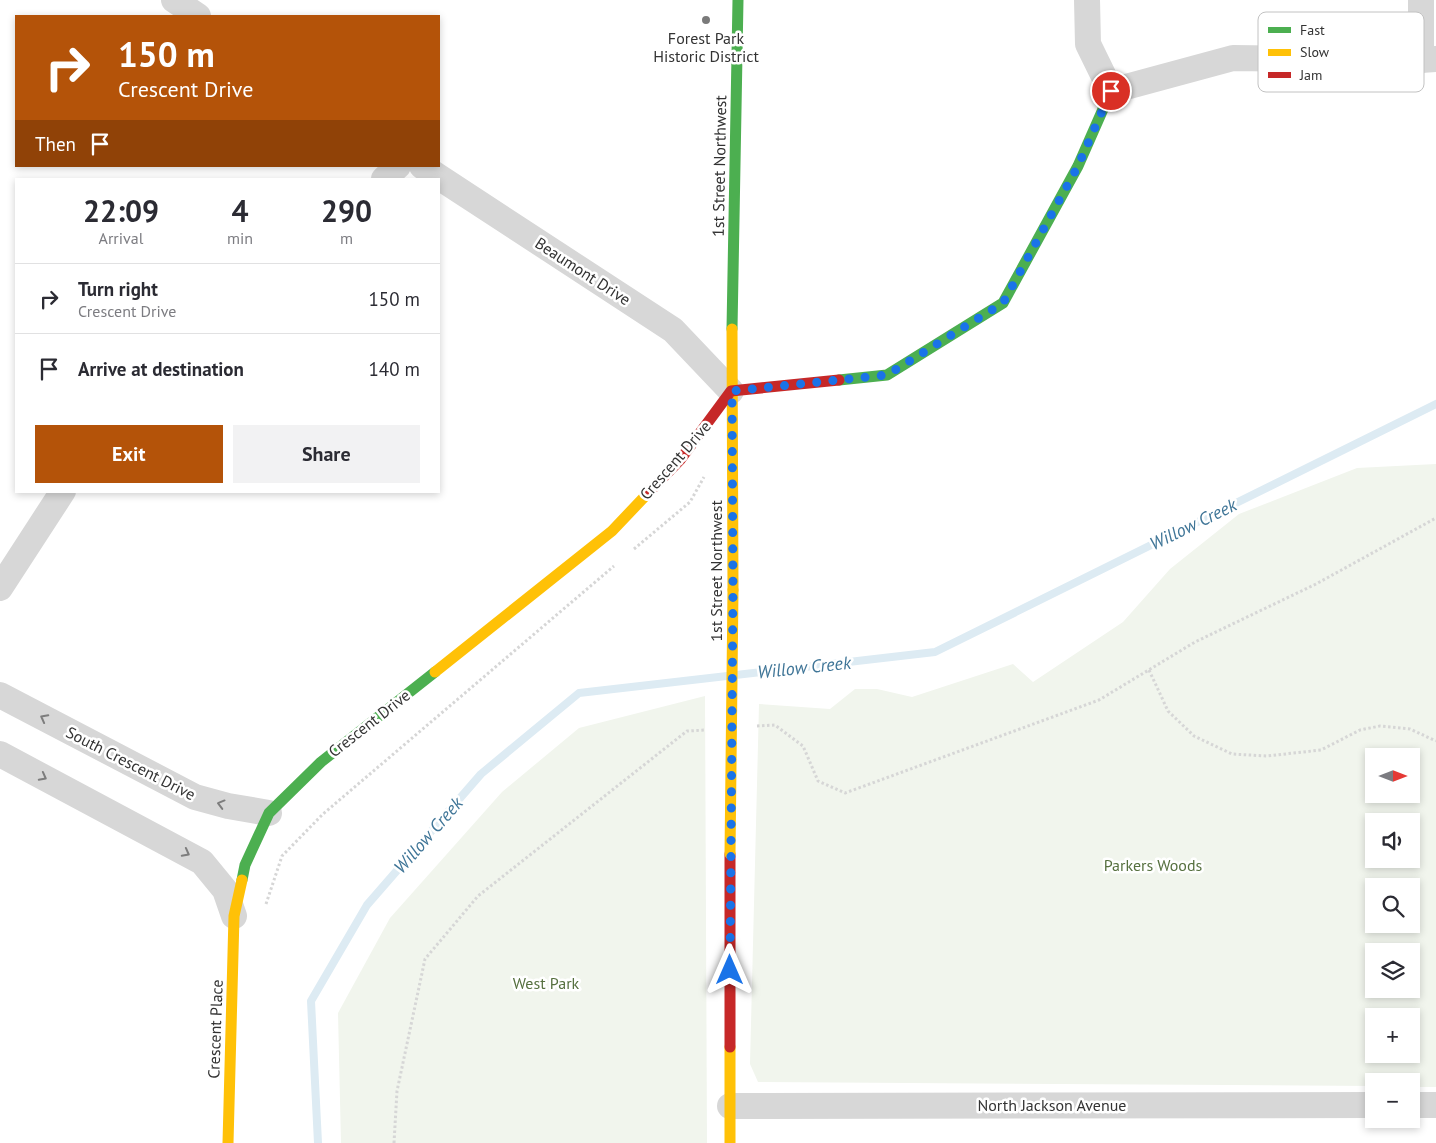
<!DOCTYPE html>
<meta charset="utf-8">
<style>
:root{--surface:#fff;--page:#f2f2f3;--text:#2b2b33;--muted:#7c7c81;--line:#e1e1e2;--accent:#b45309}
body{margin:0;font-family:"PT Sans",sans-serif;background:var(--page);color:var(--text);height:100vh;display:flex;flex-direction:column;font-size:19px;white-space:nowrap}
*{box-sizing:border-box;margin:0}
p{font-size:16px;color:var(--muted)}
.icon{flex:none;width:28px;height:28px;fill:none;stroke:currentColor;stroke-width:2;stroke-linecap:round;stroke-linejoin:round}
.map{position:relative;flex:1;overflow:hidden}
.sheet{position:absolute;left:15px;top:178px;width:425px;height:315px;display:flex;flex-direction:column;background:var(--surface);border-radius:0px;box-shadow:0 2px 8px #0003}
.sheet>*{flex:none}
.banner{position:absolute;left:15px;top:15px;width:425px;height:152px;border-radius:0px;box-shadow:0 2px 8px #0003;background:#b45309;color:#fff;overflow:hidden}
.needle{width:32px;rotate:90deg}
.controls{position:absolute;left:1365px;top:748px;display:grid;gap:10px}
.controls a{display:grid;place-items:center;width:55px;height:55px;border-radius:0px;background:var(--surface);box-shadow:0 2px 8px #0003;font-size:25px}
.pin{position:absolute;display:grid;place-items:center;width:42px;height:42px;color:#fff;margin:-21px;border:2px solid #fff;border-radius:50%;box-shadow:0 1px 5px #0007}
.me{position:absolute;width:55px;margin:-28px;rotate:0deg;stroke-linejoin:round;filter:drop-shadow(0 0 4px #0008)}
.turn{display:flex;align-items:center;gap:18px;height:105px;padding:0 20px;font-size:22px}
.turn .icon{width:65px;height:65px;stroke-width:2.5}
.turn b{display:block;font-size:35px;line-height:42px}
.then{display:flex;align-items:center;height:48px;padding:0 20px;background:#0003;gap:10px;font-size:19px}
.eta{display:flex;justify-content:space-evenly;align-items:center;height:85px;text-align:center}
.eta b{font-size:30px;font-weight:700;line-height:35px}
.action{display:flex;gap:10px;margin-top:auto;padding:10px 20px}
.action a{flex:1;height:58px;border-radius:0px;background:var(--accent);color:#fff;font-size:20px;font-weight:700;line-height:58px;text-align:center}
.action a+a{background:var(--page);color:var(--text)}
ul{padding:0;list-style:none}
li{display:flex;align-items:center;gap:15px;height:70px;padding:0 20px;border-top:1px solid var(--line)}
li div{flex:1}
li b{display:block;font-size:19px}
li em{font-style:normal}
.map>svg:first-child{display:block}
</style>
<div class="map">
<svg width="1436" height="1143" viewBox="0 0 1436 1143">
<rect width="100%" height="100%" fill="#fff"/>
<g fill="#f1f5ed" fill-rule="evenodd">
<path d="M 1436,464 L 1436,1087 L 1411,1087 L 1411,1081 L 1374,1081 L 1374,1086 L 758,1082 L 750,1064 L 759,704 L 830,709 L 855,689 L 877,689 L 912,697 L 1013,664 L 1033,682 L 1123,622 L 1170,569 L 1239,514 L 1357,468 ZM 1374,756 L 1411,756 L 1411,794 L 1374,794 ZM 1374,821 L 1411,821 L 1411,859 L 1374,859 ZM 1374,886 L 1411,886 L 1411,924 L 1374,924 ZM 1374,951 L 1411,951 L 1411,989 L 1374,989 ZM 1374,1016 L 1411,1016 L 1411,1054 L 1374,1054 Z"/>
<path d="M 705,696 L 707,1143 L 341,1143 L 338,1013 L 390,918 L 502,792 L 579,728 Z"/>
</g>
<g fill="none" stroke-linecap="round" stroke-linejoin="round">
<path stroke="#ddebf3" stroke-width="8" d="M 318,1143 L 311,1001 L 367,905 L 481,774 L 579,693 L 935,652 L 1436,404"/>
<g stroke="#d6d6d6" stroke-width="3" stroke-dasharray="2.5 2.5" stroke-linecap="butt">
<path d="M 634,549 L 690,502 L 704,477"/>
<path d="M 1149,670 L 1168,711 L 1194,736 L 1232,754 L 1267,756 L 1321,750 L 1360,730 L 1380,726 L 1410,729 L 1436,741"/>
<path d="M 757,726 L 775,725 L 803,746 L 818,781 L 845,793 L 1099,700 L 1195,642 L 1316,584 L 1436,518"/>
<path d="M 266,904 L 282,856 L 323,814 L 614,566"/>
<path d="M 394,1143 L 397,1091 L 425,959 L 478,896 L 687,731 L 706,730"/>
</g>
<g stroke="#d7d7d7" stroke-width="26">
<path d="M 174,0 L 198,16"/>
<path d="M 1087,0 L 1088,44 L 1111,91 L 1233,58 L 1421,60 L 1436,59"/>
<path d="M 1421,60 L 1421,0"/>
<path d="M 422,166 L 673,330 L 731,391"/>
<path d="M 384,179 L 398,166"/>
<path d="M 0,588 L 63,491"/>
<path d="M 0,695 L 195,797 L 228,806 L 269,813"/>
<path d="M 0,754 L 202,862 L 225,890 L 234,916"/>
<path d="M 1411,1105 L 1436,1105"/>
<path d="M 730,1106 L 1374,1105"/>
</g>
<g stroke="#4caf50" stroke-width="11">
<path d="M 732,329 L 738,0"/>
<path d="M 839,380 L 887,375 L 1003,303 L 1078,166 L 1111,91"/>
<path d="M 242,880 L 245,865 L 269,813 L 321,762 L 435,672"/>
</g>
<g stroke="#ffc107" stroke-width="11">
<path d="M 732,329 L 733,590"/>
<path d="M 435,672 L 612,531 L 649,492"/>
<path d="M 730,1047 L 730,1143"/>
<path d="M 228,1143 L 234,916 L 242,880"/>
</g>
<g stroke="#c62828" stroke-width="11">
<path d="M 649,492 L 680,460 L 731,391 L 839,380"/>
<path d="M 730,854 L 730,1047"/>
</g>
<path stroke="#ffc107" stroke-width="11" d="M 730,854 L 733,590"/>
</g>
<defs><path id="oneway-chevron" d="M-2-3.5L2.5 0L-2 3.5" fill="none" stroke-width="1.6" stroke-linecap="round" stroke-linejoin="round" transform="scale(1.25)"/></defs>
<g stroke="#7d7d7d">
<use href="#oneway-chevron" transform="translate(44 718) rotate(-152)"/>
<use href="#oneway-chevron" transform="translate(43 777) rotate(28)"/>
<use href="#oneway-chevron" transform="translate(221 804) rotate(-165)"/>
<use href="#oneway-chevron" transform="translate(186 853) rotate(28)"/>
</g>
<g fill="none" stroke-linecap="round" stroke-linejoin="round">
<path stroke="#1a73e8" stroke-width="9" stroke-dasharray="0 16.2" d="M 730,970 L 733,590 L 732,391 L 887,375 L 1003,303 L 1078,166 L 1111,91"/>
</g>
<circle fill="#7a7a7a" stroke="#fff" stroke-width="2" cx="706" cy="20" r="5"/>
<g text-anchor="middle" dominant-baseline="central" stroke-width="5" stroke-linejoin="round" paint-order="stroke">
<g font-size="16" fill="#333" stroke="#fff">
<text x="706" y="38">Forest Park<tspan x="706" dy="18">Historic District</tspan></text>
</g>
<g font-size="16" fill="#333" stroke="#fff">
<text transform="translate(719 166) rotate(-89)">1st Street Northwest</text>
<text transform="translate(583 271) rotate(33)">Beaumont Drive</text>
<text transform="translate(675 460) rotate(-49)">Crescent Drive</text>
<text transform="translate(716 571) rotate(-90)">1st Street Northwest</text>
<text transform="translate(369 723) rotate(-38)">Crescent Drive</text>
<text transform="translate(131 763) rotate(27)">South Crescent Drive</text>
<text transform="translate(215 1029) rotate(-88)">Crescent Place</text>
<text x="1052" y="1105">North Jackson Avenue</text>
</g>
<g font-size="16" fill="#56703f" stroke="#fff">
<text x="1153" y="865">Parkers Woods</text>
<text x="546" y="983">West Park</text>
</g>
<g font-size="18" font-style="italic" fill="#3f7597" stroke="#fff">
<text transform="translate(1193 524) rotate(-26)">Willow Creek</text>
<text transform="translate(804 667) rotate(-6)">Willow Creek</text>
<text transform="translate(428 835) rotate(-49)">Willow Creek</text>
</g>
</g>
<rect x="1258" y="12" width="166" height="80" rx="8" fill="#fff" stroke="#c2c2c2" stroke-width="1"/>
<rect x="1268" y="27" width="23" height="6" fill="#4caf50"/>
<rect x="1268" y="49" width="23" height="7" fill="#ffc107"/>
<rect x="1268" y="72" width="23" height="6" fill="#c62828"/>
<g font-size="14" fill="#333">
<text x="1300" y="35">Fast</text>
<text x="1300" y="57">Slow</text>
<text x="1300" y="80">Jam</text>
</g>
</svg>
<div class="controls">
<a><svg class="needle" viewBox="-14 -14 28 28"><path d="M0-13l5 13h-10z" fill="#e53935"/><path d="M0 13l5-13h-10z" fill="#7c7c81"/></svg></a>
<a><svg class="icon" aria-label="sound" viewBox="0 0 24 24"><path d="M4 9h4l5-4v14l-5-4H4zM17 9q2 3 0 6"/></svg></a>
<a><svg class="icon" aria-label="search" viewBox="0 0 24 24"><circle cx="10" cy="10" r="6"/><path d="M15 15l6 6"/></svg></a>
<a><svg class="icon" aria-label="layers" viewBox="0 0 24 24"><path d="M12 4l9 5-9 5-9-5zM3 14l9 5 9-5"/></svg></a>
<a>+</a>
<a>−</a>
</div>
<div class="pin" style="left:1111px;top:91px;background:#d93025"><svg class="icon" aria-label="arrive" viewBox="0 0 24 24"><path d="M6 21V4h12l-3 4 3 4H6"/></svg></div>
<svg class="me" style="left:730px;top:970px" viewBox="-20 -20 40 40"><path d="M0-17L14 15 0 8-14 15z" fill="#1a73e8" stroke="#fff" stroke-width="4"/></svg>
<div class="banner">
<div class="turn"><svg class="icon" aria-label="right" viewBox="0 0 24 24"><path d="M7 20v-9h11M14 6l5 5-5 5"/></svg><div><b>150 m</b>Crescent Drive</div></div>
<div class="then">Then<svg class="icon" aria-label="arrive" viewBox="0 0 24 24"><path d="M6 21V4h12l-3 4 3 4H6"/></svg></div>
</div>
<section class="sheet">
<div class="eta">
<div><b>22:09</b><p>Arrival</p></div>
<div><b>4</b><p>min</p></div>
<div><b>290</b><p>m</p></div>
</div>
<ul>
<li><svg class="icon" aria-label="right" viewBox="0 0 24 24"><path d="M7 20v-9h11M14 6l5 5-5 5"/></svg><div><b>Turn right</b><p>Crescent Drive</p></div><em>150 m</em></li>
<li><svg class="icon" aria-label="arrive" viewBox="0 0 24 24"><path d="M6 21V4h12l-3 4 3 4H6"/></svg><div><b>Arrive at destination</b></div><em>140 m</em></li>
</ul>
<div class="action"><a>Exit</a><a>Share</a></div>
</section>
</div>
